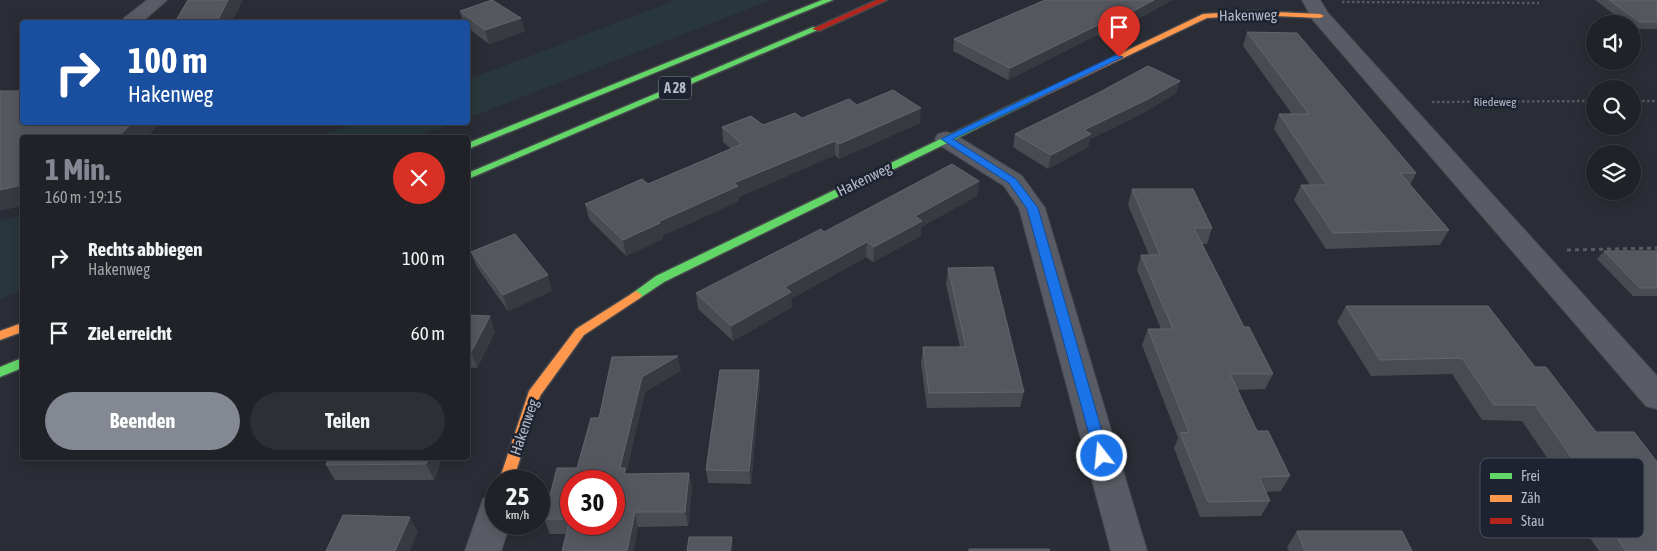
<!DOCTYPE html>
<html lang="de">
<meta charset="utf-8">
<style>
:root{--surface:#202228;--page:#2d2f34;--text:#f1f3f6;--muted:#a2a4a8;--line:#3d3f45;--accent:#848893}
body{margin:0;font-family:"Asap Condensed",sans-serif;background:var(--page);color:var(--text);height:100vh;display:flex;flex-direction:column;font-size:19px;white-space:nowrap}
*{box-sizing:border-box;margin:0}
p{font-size:16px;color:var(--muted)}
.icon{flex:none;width:28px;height:28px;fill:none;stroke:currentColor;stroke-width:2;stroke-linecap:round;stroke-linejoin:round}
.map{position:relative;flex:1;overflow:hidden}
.drawer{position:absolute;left:20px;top:135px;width:450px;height:325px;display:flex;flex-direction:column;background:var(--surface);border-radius:5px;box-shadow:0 2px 12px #0003,0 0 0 1px var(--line)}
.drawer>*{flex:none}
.banner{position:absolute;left:20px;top:20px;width:450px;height:105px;border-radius:5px;box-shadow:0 2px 12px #0003,0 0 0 1px var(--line);background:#1a4fa0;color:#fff;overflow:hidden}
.controls{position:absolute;left:1586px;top:15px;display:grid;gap:10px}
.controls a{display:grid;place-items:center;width:55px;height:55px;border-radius:50%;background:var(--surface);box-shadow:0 2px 12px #0003,0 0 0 1px var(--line);font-size:25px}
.speed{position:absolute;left:485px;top:470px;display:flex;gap:10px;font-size:25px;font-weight:700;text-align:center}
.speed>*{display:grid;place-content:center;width:65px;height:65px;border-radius:50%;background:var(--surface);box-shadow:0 2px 12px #0003,0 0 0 1px var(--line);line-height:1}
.speed small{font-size:12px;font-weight:400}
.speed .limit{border:8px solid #d22;background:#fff;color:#111}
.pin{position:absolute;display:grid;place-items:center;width:42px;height:42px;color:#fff;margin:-51px -21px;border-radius:50% 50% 50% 0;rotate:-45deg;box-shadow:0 0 5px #0007}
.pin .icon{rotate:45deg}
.me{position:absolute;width:55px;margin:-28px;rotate:344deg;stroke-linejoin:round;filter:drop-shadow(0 0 4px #0008)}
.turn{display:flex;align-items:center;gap:18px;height:105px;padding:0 25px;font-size:22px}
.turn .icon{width:65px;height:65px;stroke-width:2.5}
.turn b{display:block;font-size:35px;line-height:42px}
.round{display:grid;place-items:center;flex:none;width:52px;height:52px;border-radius:26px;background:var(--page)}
.summary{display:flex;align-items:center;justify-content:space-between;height:85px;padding:0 25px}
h1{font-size:30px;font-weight:700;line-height:38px;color:var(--accent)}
.primary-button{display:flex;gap:10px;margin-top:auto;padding:10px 25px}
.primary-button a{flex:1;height:58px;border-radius:30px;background:var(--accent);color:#fff;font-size:20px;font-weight:700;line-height:58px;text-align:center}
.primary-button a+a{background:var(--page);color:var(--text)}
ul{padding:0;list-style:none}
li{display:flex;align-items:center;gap:15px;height:75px;padding:0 25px}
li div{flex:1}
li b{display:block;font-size:19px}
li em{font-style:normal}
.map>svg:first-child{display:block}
</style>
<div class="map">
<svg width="1657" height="551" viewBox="0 0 1657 551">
<rect width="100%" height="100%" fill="#2a2d35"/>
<g fill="#28373b">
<path d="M 676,0 L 771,0 L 468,118 L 468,80 Z"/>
<path d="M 356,123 L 356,122 L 455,123 L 416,137 L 317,137 Z"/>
<path d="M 22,215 L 22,290 L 0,299 L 0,221 Z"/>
</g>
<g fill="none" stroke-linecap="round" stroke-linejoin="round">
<g stroke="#46484e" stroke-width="2">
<g id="street">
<path d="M 147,0 L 167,0 L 142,22 L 122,22 L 124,18 Z"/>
<path d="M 1302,0 L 1320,0 L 1328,13 L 1657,376 L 1657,409 L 1646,406 L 1313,20 Z"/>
<path d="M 946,132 L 954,134 L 1022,176 L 1045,208 L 1147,551 L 1111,551 L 1019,208 L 1004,186 L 938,144 L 935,139 L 938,134 Z"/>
<path d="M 496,495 L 496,524 L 510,524 L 501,551 L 465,551 L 483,499 Z"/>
</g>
</g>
<g stroke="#46484e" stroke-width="3">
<g id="fast">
<path d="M 822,0 L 833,0 L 468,149 L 468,143 Z"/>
<path d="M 813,27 L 820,29 L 468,179 L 468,173 Z"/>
<path d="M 1030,96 L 1033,97 L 1033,101 L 664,282 L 640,298 L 636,299 L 630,295 L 656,276 Z"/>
<path d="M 22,358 L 22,368 L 0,377 L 0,367 Z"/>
</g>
</g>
<g stroke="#46484e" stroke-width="3">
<g id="slow">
<path d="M 1254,11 L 1320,14 L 1324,16 L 1320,18 L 1254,15 L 1207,18 L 1033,101 L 1027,101 L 1026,99 L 1203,14 Z"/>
<path d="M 636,291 L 642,295 L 640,298 L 584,335 L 540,396 L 513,481 L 499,481 L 529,391 L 576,329 Z"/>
<path d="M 22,323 L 22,332 L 0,340 L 0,331 Z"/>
</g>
</g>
<g stroke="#46484e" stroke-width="3">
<path id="jam" d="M 877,0 L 887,0 L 819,31 L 812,29 Z"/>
</g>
<g stroke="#575b61" stroke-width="2.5" stroke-dasharray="2.5 2.5" stroke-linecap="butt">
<path d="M 1342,2 L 1539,3"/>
<path d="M 1632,101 L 1657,101"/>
<path d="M 1432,102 L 1595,101"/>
</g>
<path stroke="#575b61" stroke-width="3" stroke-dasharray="4 4" stroke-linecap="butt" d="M 1567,250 L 1657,248"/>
<use href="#street" fill="#595c64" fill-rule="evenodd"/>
<use href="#fast" fill="#63d668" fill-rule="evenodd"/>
<use href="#slow" fill="#ff974d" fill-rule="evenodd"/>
<use href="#jam" fill="#b3261e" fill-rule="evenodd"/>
</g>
<g fill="#494b53">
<path d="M 1045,0 L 1172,0 L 1114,32 L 1102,38 L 1097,35 L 1008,80 L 953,51 L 954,39 Z"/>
<path d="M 1595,0 L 1657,0 L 1657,29 L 1635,29 L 1632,27 L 1632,24 L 1627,24 Z"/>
<path d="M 460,11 L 525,31 L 489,44 L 468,28 L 468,22 L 463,22 Z"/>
<path d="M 1247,32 L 1416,173 L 1410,185 L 1449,230 L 1440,245 L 1326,249 L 1294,200 L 1301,185 L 1310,185 L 1274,129 L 1279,114 L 1292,114 L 1243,46 Z"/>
<path d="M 1180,81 L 1176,93 L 1145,112 L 1090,139 L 1088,147 L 1048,169 L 1013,147 L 1015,134 Z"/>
<path d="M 802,118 L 920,123 L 839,159 L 835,155 L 739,197 L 739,201 L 662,236 L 663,239 L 626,256 L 589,219 L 585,204 L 648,184 L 731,149 L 723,142 L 722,127 L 763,125 Z"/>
<path d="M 979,181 L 977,196 L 921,227 L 921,236 L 873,262 L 866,257 L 791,299 L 792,307 L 733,341 L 698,309 L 696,293 L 824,232 Z"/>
<path d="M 1132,189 L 1212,228 L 1207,244 L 1202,244 L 1244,327 L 1273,374 L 1265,389 L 1237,390 L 1257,431 L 1290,476 L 1281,491 L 1266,492 L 1270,501 L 1261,516 L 1200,517 L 1174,448 L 1178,438 L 1142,345 L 1148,329 L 1161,329 L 1137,270 L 1141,255 L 1149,255 L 1128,205 Z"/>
<path d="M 1604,251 L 1657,251 L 1657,296 L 1633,296 L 1597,259 Z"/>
<path d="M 471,252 L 552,291 L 508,311 L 477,267 Z"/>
<path d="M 948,268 L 1024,392 L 1020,407 L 927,408 L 921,363 L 923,347 L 960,347 L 946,284 Z"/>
<path d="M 1346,306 L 1488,306 L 1657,551 L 1599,551 L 1584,529 L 1591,522 L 1522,421 L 1482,420 L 1452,374 L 1371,376 L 1337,322 Z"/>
<path d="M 468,315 L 495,332 L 477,368 L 468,367 Z"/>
<path d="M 681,371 L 645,392 L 626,473 L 626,474 L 689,473 L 692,488 L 688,526 L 638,527 L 566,534 L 550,534 L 544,519 L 577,468 L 599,418 Z"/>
<path d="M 760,383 L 751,484 L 708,483 L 706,470 Z"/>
<path d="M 442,458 L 434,480 L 335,480 L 326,465 Z"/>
<path d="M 1297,531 L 1412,551 L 1289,551 L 1287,547 Z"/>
</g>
<g fill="#383a42">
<path d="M 228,0 L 243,0 L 232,22 L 217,22 Z"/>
<path d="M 1154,0 L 1172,0 L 1114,32 L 1102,38 L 1104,26 Z"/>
<path d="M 521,18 L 525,31 L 489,44 L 485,30 Z"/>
<path d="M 1100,24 L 1097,35 L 1008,80 L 1010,68 Z"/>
<path d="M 1180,81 L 1176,93 L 1145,112 L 1090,139 L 1088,147 L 1048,169 L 1051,155 L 1084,130 Z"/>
<path d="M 921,108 L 920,123 L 839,159 L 839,144 Z"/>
<path d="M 133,122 L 162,122 L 146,138 L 117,138 Z"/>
<path d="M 835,141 L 835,155 L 739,197 L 739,201 L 662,236 L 663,239 L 626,256 L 623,240 L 734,183 Z"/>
<path d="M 22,177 L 22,206 L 0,211 L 0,190 Z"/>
<path d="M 979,181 L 977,196 L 921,227 L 921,236 L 873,262 L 874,247 L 915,216 Z"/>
<path d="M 867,242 L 866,257 L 791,299 L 792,307 L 733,341 L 731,326 L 785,287 Z"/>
<path d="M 548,275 L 552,291 L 508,311 L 503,295 Z"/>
<path d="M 490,316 L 495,332 L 477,368 L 471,352 Z"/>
<path d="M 678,356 L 681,371 L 645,392 L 626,473 L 629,483 L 620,468 L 642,377 Z"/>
<path d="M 759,370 L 760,383 L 751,484 L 749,471 Z"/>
<path d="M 429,458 L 442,458 L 434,480 L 426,464 Z"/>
<path d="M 689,473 L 692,488 L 688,526 L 685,512 Z"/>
<path d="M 635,512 L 638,527 L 634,551 L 627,551 Z"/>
<path d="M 410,517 L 418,532 L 410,551 L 395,551 Z"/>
<path d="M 732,537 L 733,545 L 732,551 L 730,551 Z"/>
</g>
<g fill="#55575f" stroke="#64666f" fill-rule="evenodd">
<path d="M 188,0 L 228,0 L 217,22 L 175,22 Z"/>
<path d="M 492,0 L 521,18 L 485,30 L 460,11 Z"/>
<path d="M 1045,0 L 1154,0 L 1117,20 L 1104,26 L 1100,24 L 1010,68 L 954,39 Z"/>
<path d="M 1609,0 L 1657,0 L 1657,22 L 1640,22 Z"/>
<path d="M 1247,32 L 1297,33 L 1416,173 L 1400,173 L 1449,230 L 1333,233 L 1301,185 L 1327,185 L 1279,114 L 1309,114 Z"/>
<path d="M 1148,66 L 1180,81 L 1148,99 L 1084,130 L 1091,134 L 1051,155 L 1015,134 L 1098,93 Z"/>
<path d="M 893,90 L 921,108 L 839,144 L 835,141 L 734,183 L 738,186 L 658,222 L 660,223 L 623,240 L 585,204 L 642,179 L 648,184 L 742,144 L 722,127 L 751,116 L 763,125 L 795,113 L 802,118 L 849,99 L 857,105 Z"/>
<path d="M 0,91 L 22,91 L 22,122 L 133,122 L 117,138 L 22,138 L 22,177 L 21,185 L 0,190 Z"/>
<path d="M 952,164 L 979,181 L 915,216 L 922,221 L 874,247 L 867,242 L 785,287 L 791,292 L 731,326 L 696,293 L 821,229 L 824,232 Z"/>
<path d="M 1132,189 L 1193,189 L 1212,228 L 1194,228 L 1244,327 L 1249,327 L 1273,374 L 1230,374 L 1257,431 L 1268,431 L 1290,476 L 1259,477 L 1270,501 L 1208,502 L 1180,433 L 1189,432 L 1148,329 L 1173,329 L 1141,255 L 1160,255 Z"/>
<path d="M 515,234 L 548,275 L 503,295 L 471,252 Z"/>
<path d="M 1604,251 L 1657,251 L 1657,288 L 1640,288 Z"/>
<path d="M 993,267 L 1024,392 L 929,393 L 923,347 L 966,347 L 948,268 Z"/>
<path d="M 1346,306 L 1488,306 L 1535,367 L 1546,367 L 1596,432 L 1634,432 L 1657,462 L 1657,551 L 1626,551 L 1600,513 L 1611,514 L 1535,405 L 1494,405 L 1462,358 L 1380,360 Z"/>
<path d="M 468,315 L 490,316 L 471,352 L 468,352 Z"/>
<path d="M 678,356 L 642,377 L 620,468 L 625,468 L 624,474 L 689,473 L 685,512 L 635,512 L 627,551 L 562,551 L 570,519 L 544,519 L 557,468 L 577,468 L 591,418 L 599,418 L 612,357 ZM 571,481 L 614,481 L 614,524 L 571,524 Z"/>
<path d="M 720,370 L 759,370 L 749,471 L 706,470 Z"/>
<path d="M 329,458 L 429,458 L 426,464 L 326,465 Z"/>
<path d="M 343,515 L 410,517 L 395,551 L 326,551 Z"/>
<path d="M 1297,531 L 1402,531 L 1412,551 L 1305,551 Z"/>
<path d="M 689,537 L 732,537 L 730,551 L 687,551 Z"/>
<path d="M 969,549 L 1049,549 L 1050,551 L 969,551 Z"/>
</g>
<path fill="#1a73e8" stroke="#114b97" d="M 1116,55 L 1123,57 L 953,139 L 1016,179 L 1038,208 L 1109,456 L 1107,460 L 1102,462 L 1097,460 L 1095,456 L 1027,209 L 1009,183 L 941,139 Z"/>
<g text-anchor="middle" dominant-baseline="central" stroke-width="5" stroke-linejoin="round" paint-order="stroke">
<g font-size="12" fill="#b4b9c6" stroke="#1d2330">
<text x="1495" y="102">Riedeweg</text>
</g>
<rect fill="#1d2330" stroke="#878c99" stroke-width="1" x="659" y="76.5" width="32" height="23" rx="4"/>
<g font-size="14" font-weight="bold" fill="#b4b9c6">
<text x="675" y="88">A 28</text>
</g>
<g font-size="15" fill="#b4b9c6" stroke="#1d2330">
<text transform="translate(1248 15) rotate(-1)">Hakenweg</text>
<text transform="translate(864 179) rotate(-26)">Hakenweg</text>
<text transform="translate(524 427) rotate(-71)">Hakenweg</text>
</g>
</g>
<rect x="1480" y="458" width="164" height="80" rx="8" fill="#1d2330" stroke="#4a505d" stroke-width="1"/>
<rect x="1490" y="473" width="22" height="6" fill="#63d668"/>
<rect x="1490" y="495" width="22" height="7" fill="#ff974d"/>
<rect x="1490" y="518" width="22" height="6" fill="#b3261e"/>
<g font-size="14" fill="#b4b9c6">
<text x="1521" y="481">Frei</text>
<text x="1521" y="503">Zäh</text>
<text x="1521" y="526">Stau</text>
</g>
</svg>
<div class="controls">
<a><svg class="icon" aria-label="sound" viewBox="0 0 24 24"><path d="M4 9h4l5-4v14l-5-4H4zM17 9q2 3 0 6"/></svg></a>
<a><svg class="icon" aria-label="search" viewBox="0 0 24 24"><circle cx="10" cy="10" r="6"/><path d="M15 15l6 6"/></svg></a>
<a><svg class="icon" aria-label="layers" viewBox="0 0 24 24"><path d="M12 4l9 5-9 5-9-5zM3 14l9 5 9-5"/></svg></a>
</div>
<div class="speed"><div>25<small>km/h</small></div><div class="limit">30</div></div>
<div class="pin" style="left:1119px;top:57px;background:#d93025"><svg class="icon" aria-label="arrive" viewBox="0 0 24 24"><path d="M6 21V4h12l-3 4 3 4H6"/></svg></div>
<svg class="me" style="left:1102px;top:456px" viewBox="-20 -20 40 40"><circle r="17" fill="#1a73e8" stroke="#fff" stroke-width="3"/><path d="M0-11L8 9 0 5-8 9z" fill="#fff"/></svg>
<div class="banner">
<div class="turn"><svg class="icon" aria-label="right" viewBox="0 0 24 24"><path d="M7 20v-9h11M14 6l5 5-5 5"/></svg><div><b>100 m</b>Hakenweg</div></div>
</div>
<section class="drawer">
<div class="summary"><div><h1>1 Min.</h1><p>160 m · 19:15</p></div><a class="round" style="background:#d93025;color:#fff"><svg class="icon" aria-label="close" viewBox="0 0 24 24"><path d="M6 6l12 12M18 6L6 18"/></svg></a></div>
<ul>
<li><svg class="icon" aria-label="right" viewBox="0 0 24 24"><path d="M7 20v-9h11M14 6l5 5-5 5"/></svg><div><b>Rechts abbiegen</b><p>Hakenweg</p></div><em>100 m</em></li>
<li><svg class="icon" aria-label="arrive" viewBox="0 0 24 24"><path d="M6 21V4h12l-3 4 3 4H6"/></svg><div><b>Ziel erreicht</b></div><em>60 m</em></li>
</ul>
<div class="primary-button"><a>Beenden</a><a>Teilen</a></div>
</section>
</div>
